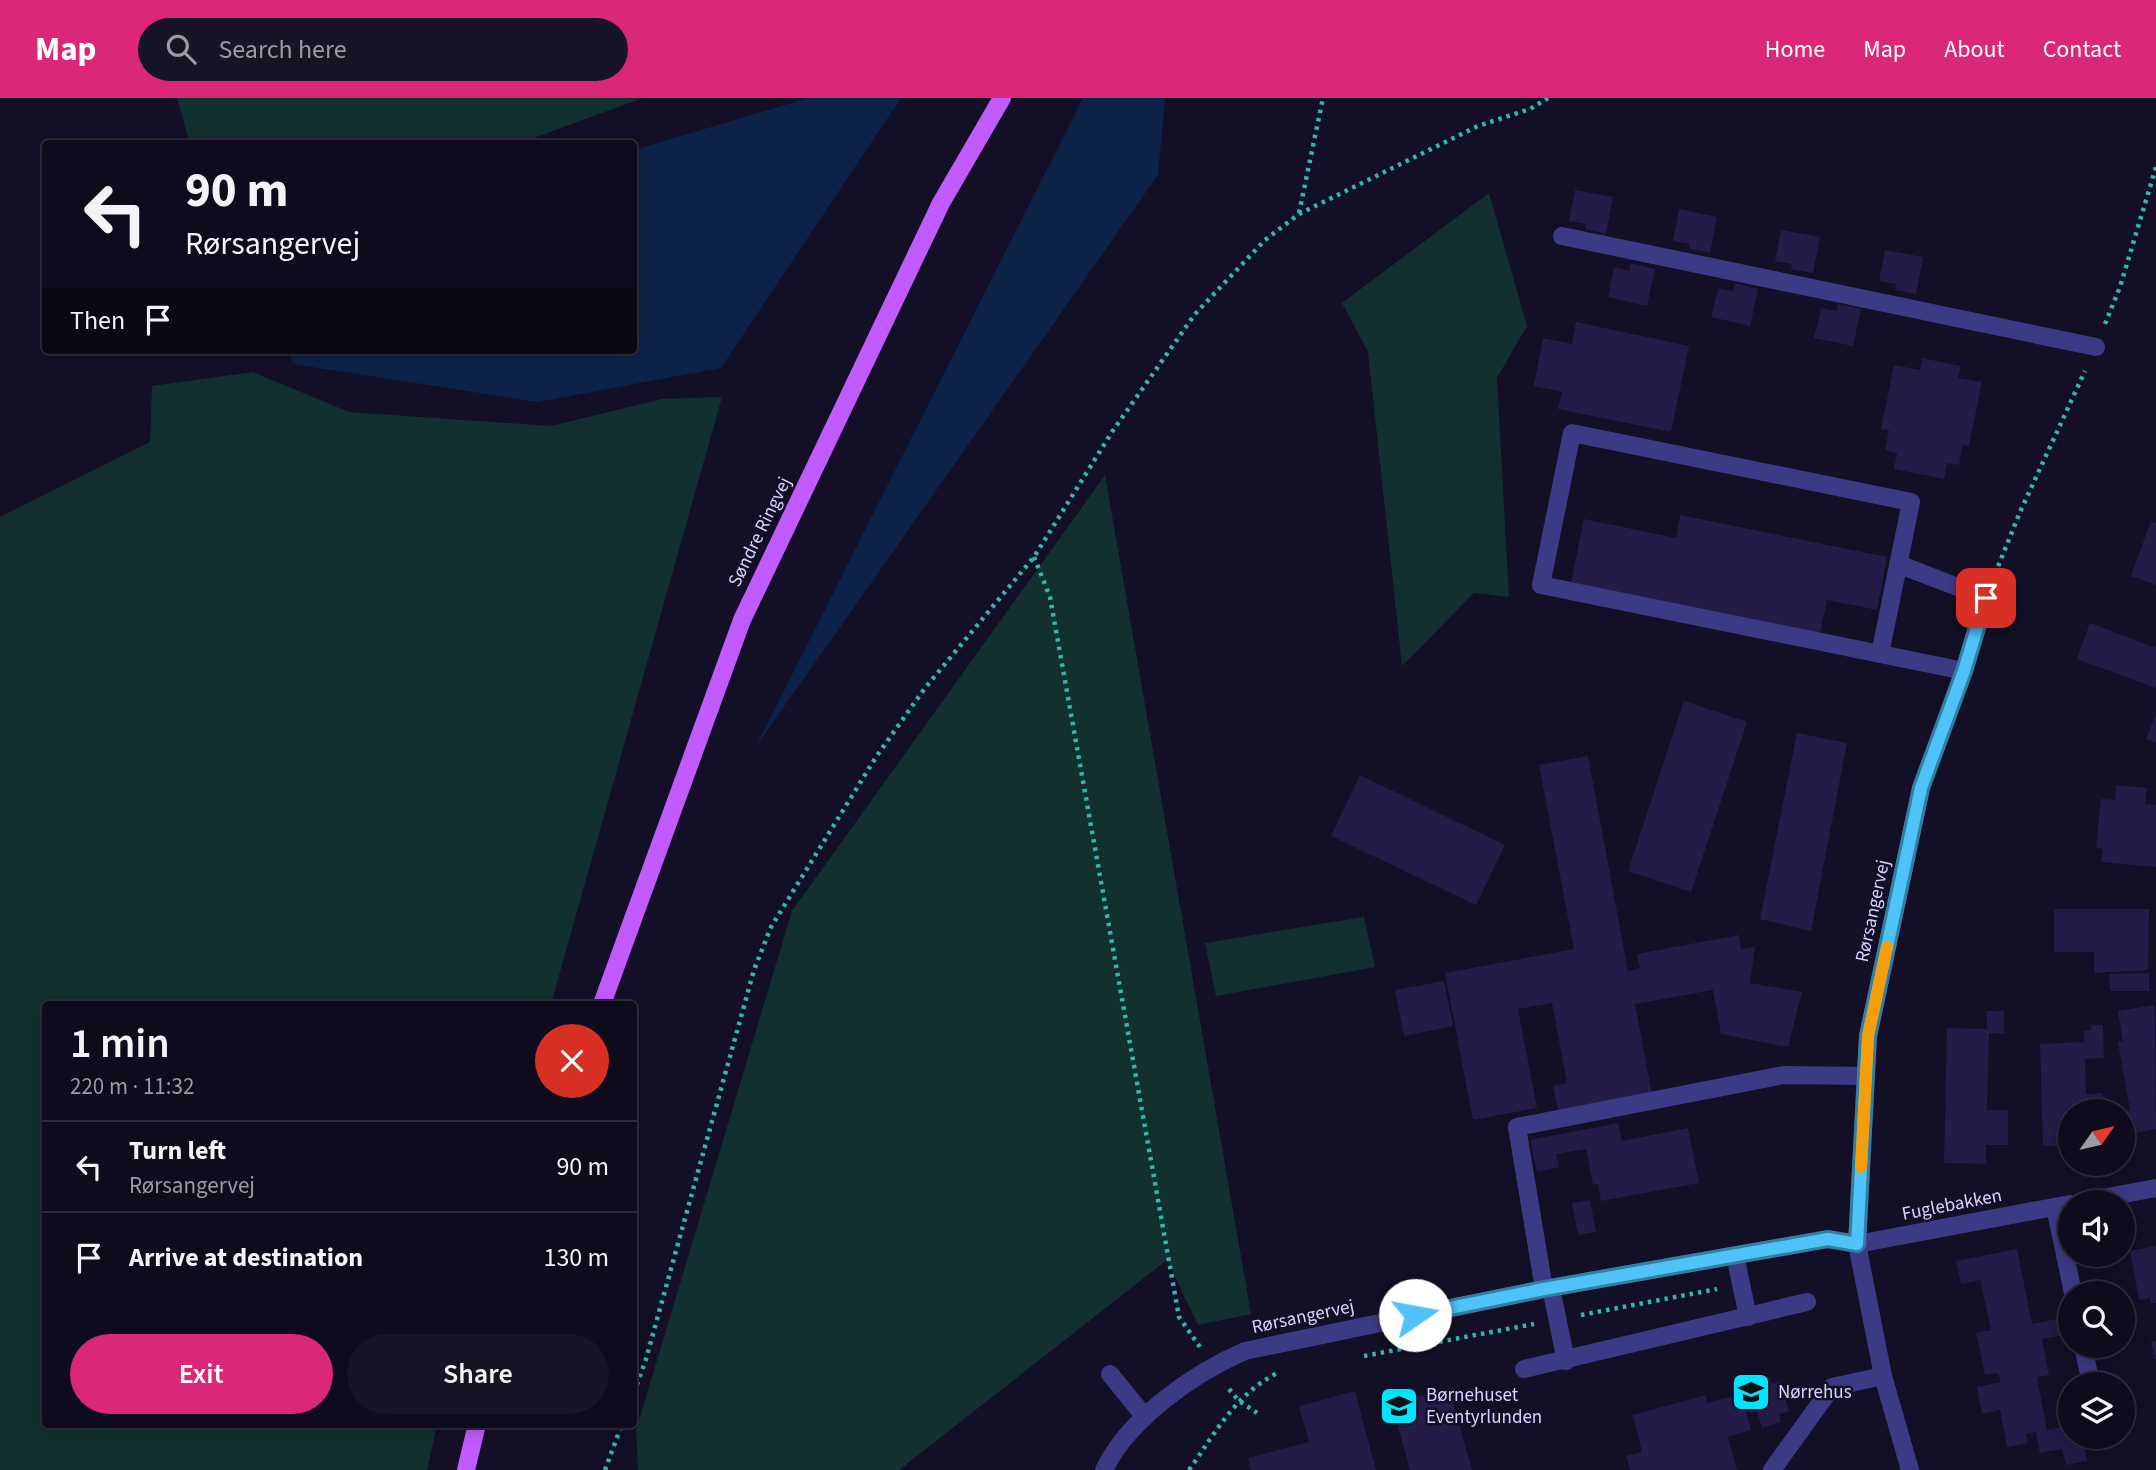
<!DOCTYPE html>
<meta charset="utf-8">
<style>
:root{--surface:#0e0b1c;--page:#171425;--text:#f1f3f6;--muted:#9b9ba3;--line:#2e2b3b;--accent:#db2777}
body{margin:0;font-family:"Source Sans 3",sans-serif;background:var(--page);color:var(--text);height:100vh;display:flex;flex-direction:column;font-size:26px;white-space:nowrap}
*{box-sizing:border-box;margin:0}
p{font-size:23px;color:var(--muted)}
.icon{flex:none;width:38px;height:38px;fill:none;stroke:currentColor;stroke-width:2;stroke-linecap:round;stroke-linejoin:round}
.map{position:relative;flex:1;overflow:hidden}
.sheet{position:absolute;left:42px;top:903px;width:595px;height:427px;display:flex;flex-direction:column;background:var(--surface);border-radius:7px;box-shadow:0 4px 18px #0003,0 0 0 2px var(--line)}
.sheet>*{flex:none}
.top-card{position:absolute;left:42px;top:42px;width:595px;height:214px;border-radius:7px;box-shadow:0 4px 18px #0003,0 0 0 2px var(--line);background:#0e0b1c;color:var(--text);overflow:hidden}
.needle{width:46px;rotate:56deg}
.buttons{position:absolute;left:2058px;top:1001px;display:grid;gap:14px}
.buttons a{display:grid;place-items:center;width:77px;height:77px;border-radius:50%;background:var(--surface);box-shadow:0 4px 18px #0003,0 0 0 2px var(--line);font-size:35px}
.pin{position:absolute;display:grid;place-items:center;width:60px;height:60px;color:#fff;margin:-30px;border-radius:14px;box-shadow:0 4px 10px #0006}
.me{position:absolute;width:77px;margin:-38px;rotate:78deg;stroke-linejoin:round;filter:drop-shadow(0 0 5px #0008)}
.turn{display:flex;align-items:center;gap:24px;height:147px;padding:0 28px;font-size:32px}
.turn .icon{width:91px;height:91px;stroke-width:2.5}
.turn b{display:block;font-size:49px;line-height:60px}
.then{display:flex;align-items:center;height:66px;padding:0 28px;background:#0003;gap:14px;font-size:26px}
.round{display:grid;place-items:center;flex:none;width:74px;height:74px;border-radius:37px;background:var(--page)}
.head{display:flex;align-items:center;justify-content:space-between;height:119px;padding:0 28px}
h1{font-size:42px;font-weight:600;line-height:52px}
.action{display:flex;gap:14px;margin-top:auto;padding:14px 28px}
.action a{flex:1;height:80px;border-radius:42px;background:var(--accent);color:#fff;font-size:28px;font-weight:600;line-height:80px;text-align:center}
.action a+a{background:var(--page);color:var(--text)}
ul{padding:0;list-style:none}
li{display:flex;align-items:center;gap:21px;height:91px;padding:0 28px;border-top:2px solid var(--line)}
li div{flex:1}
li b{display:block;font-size:26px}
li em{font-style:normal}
header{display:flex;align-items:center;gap:42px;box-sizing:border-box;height:98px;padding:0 35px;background:var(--accent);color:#fff}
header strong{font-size:33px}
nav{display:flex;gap:38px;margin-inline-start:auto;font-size:24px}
.search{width:490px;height:63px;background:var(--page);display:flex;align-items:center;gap:18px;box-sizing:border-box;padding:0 24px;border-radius:38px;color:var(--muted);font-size:26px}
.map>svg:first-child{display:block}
</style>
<header>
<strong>Map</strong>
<div class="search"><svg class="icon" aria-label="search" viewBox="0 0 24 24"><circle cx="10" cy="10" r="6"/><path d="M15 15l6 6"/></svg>Search here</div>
<nav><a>Home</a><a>Map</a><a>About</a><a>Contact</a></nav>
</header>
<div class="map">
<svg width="2156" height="1372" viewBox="0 0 2156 1372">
<rect width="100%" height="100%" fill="#130f26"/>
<g fill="#12302f">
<path d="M 177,0 L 643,0 L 520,45 L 190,46 Z"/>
<path d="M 1489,95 L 1527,228 L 1497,280 L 1509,499 L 1474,495 L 1402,568 L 1368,254 L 1342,205 Z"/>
<path d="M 253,274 L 349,314 L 551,328 L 662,301 L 722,299 L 551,906 L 46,906 L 46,1326 L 437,1327 L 427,1372 L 0,1372 L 0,419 L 150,344 L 152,288 Z"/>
<path d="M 1105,377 L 1251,1216 L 1198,1227 L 1167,1162 L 899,1372 L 638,1372 L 636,1332 L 792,813 Z"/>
<path d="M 1364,819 L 1375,869 L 1216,898 L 1205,845 Z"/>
</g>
<g fill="#0c2248">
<path d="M 808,0 L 901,0 L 721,270 L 537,304 L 293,266 L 288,252 L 634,252 L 634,52 Z"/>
<path d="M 1083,0 L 1165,0 L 1158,77 L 755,650 Z"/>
</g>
<g fill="#241b47">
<path d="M 1575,92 L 1613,99 L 1606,136 L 1585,131 L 1586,126 L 1569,123 Z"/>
<path d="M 1679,111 L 1717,119 L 1710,155 L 1689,151 L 1690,146 L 1673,143 Z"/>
<path d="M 1781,132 L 1820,139 L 1813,175 L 1791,171 L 1792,166 L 1775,163 Z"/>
<path d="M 1885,152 L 1923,159 L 1916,196 L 1895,192 L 1896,186 L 1879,183 Z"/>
<path d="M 1631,165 L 1655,171 L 1647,208 L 1608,199 L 1614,169 L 1629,173 Z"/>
<path d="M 1734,185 L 1758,191 L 1750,228 L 1711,219 L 1718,190 L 1733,193 Z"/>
<path d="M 1838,206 L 1861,211 L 1853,248 L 1814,240 L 1821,210 L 1836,213 Z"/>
<path d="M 1576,224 L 1689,248 L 1671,334 L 1558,311 L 1562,294 L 1534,288 L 1543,240 L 1572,246 Z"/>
<path d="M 1922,260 L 1961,268 L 1958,280 L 1982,284 L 1969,348 L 1962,347 L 1959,367 L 1947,365 L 1944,381 L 1894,371 L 1897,355 L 1885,352 L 1889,332 L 1881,331 L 1894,267 L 1920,272 Z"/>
<path d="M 1680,417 L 1887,459 L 1877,512 L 1827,502 L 1820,535 L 1571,484 L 1584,421 L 1676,440 Z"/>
<path d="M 2151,423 L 2156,425 L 2156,487 L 2131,478 Z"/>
<path d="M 2090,525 L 2156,550 L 2156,590 L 2077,561 Z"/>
<path d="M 1684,603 L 1747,624 L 1691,794 L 1628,773 Z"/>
<path d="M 2156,616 L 2156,645 L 2146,641 Z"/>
<path d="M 1797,635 L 1847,645 L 1811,833 L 1760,821 Z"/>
<path d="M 1588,658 L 1628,873 L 1640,870 L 1637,856 L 1739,837 L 1741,851 L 1755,849 L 1750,885 L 1802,894 L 1788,949 L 1721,936 L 1713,892 L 1635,906 L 1652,996 L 1558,1013 L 1553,988 L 1567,985 L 1552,905 L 1518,911 L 1537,1010 L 1473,1022 L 1445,875 L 1574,851 L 1539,667 Z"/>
<path d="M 1360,677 L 1505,747 L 1476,807 L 1331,738 Z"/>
<path d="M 2116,687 L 2147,690 L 2145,706 L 2156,707 L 2156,769 L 2101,764 L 2103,751 L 2096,750 L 2101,701 L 2115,702 Z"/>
<path d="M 2054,811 L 2149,811 L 2148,872 L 2094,875 L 2094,854 L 2054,854 Z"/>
<path d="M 2149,875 L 2149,893 L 2110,893 L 2109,876 Z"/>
<path d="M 1444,883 L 1453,928 L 1404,938 L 1395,892 Z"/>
<path d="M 2155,907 L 2156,1031 L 2127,1037 L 2123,1014 L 2130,1012 L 2118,944 L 2123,943 L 2118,913 Z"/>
<path d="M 1987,913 L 2004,913 L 2004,936 L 1989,935 L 1987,1012 L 2008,1012 L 2008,1047 L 1986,1047 L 1986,1066 L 1944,1065 L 1947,930 L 1987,931 Z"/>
<path d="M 2091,927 L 2103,927 L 2104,960 L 2085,961 L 2086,996 L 2103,995 L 2104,1013 L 2070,1013 L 2070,1047 L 2043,1048 L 2040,946 L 2084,944 L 2084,933 L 2091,932 Z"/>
<path d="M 1618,1025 L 1622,1043 L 1688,1030 L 1699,1085 L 1601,1103 L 1598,1086 L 1593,1087 L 1586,1051 L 1556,1056 L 1559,1069 L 1537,1074 L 1530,1042 Z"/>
<path d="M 1590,1102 L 1596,1134 L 1578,1137 L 1572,1105 Z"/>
<path d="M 2156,1148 L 2156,1205 L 2151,1205 L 2150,1200 L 2139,1202 L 2130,1153 Z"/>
<path d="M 2017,1151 L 2032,1226 L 2061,1220 L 2064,1237 L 2042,1241 L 2049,1277 L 2037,1279 L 2047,1332 L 2070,1327 L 2070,1339 L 2083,1339 L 2087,1363 L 2066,1367 L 2062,1351 L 2040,1355 L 2036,1334 L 2026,1336 L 2028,1345 L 2007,1349 L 2000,1312 L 1982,1316 L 1977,1289 L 2001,1284 L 1998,1275 L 1985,1277 L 1976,1235 L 1991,1232 L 1980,1182 L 1961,1186 L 1956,1163 Z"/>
<path d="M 2156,1243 L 2156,1261 L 2155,1261 L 2151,1244 Z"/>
<path d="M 1770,1279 L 1772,1286 L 1781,1283 L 1789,1313 L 1779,1316 L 1781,1324 L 1762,1330 L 1757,1313 L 1749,1315 L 1743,1293 L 1751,1291 L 1750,1285 Z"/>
<path d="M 1449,1290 L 1472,1372 L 1410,1372 L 1392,1306 Z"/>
<path d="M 1355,1293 L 1376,1372 L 1251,1372 L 1248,1360 L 1309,1344 L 1299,1308 Z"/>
<path d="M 1741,1296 L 1751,1332 L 1728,1339 L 1737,1372 L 1630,1372 L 1626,1358 L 1642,1354 L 1633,1317 L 1706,1297 L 1707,1305 Z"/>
</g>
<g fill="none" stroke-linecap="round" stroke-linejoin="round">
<g stroke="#2fb8b0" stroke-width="4.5" stroke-dasharray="3.5 5" stroke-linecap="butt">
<path d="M 1299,115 L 1323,0"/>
<path d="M 2105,226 L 2120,189 L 2156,69"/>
<path d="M 1034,459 L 1050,499 L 1179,1219 L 1200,1249"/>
<path d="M 1995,476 L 2020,414 L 2085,273"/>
<path d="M 1581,1217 L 1717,1191"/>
<path d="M 1364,1258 L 1534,1226"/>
<path d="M 1229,1291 L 1238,1302 L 1257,1315"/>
<path d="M 634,1295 L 646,1261 L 754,872 L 771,829 L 876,659 L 925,590 L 1034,459 L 1112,334 L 1195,216 L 1265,142 L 1299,116 L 1478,28 L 1530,11 L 1548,0"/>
<path d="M 605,1372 L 622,1326"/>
<path d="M 1189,1372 C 1216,1334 1234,1298 1277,1275"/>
</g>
<g stroke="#3d3a85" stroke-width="18">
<path d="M 1562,138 L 2096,249"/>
<path d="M 1898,466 L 1986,500 L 1964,573 L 1921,690 L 1868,938 L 1857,1146 L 1883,1278 L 1910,1372"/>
<path d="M 1880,556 L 1911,404 L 1572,335 L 1541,487 L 1964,573"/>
<path d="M 2079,1104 L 2156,1090"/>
<path d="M 2055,1109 L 2073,1195"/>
<path d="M 1735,1157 L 1748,1219"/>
<path d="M 1551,1190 L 1566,1263"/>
<path d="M 1544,1191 L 1517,1029 L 1784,977 L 1866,978"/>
<path d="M 2083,1248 L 2091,1286"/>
<path d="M 1524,1271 L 1807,1204"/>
<path d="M 1110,1276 L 1145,1319"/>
<path d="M 1104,1372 C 1128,1321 1194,1275 1245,1253 L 1544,1191 L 1827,1141 L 1857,1146 L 2070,1106"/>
<path d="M 1772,1372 L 1832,1289 L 1883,1278"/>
</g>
<g stroke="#c25bff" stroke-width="18">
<path d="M 602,906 L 742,522 L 941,105 L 1002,0"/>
<path d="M 466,1372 L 477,1326"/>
</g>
</g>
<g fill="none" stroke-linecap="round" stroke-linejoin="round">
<g stroke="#337fa1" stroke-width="18">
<path id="route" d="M 1415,1217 L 1544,1191 L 1828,1141 L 1857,1146 L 1868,938 L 1921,690 L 1964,573 L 1986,500"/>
</g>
<use href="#route" stroke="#4fc3f7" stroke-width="12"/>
<path stroke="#f59e0b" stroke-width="12" d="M 1861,1069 L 1868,938 L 1887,849"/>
</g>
<defs>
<g id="school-square" transform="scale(2.0125)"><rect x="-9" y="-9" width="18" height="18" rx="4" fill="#00e5ff" stroke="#130f26"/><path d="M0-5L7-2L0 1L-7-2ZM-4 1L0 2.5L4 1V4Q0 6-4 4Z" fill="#111"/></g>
</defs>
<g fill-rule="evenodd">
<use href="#school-square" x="1751" y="1294"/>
<use href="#school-square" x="1399" y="1308"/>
</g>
<g text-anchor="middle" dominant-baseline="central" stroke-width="5" stroke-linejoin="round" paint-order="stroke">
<g font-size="19" fill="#d9d4ff" stroke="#130f26">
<text transform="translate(760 434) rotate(-64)">Søndre Ringvej</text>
<text transform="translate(1873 813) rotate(-78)">Rørsangervej</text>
<text transform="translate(1952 1107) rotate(-11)">Fuglebakken</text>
<text transform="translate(1303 1219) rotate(-12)">Rørsangervej</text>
</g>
<g font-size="19" fill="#d9d4ff" stroke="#130f26" text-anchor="start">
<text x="1778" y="1294">Nørrehus</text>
<text x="1426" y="1297">Børnehuset<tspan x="1426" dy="22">Eventyrlunden</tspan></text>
</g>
</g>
</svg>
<div class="buttons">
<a><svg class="needle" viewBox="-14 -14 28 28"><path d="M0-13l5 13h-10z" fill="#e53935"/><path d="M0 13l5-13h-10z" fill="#9b9ba3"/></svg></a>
<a><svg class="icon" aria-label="sound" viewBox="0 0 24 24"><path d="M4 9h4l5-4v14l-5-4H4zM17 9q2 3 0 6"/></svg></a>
<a><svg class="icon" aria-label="search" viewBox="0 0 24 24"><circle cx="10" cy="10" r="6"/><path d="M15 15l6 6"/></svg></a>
<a><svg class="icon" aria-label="layers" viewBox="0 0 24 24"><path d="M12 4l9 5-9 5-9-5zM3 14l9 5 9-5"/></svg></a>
</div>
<div class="pin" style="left:1986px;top:500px;background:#d93025"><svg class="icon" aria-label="arrive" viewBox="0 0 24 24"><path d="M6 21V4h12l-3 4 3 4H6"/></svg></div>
<svg class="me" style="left:1415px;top:1217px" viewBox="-20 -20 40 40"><circle r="19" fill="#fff"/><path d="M0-13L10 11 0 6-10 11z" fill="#4fc3f7"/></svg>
<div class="top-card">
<div class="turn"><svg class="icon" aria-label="left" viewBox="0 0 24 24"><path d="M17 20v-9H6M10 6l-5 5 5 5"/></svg><div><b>90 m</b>Rørsangervej</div></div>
<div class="then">Then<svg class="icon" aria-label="arrive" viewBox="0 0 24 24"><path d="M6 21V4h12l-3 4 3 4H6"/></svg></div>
</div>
<section class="sheet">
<div class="head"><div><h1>1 min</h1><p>220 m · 11:32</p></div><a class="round" style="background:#d93025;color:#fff"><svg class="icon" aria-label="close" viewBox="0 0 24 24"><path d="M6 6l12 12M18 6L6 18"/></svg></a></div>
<ul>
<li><svg class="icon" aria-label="left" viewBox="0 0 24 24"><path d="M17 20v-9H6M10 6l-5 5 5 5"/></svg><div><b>Turn left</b><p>Rørsangervej</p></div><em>90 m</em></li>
<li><svg class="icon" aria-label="arrive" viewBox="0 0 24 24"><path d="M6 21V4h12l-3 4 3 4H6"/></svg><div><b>Arrive at destination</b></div><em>130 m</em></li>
</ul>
<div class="action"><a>Exit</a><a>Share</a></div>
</section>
</div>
